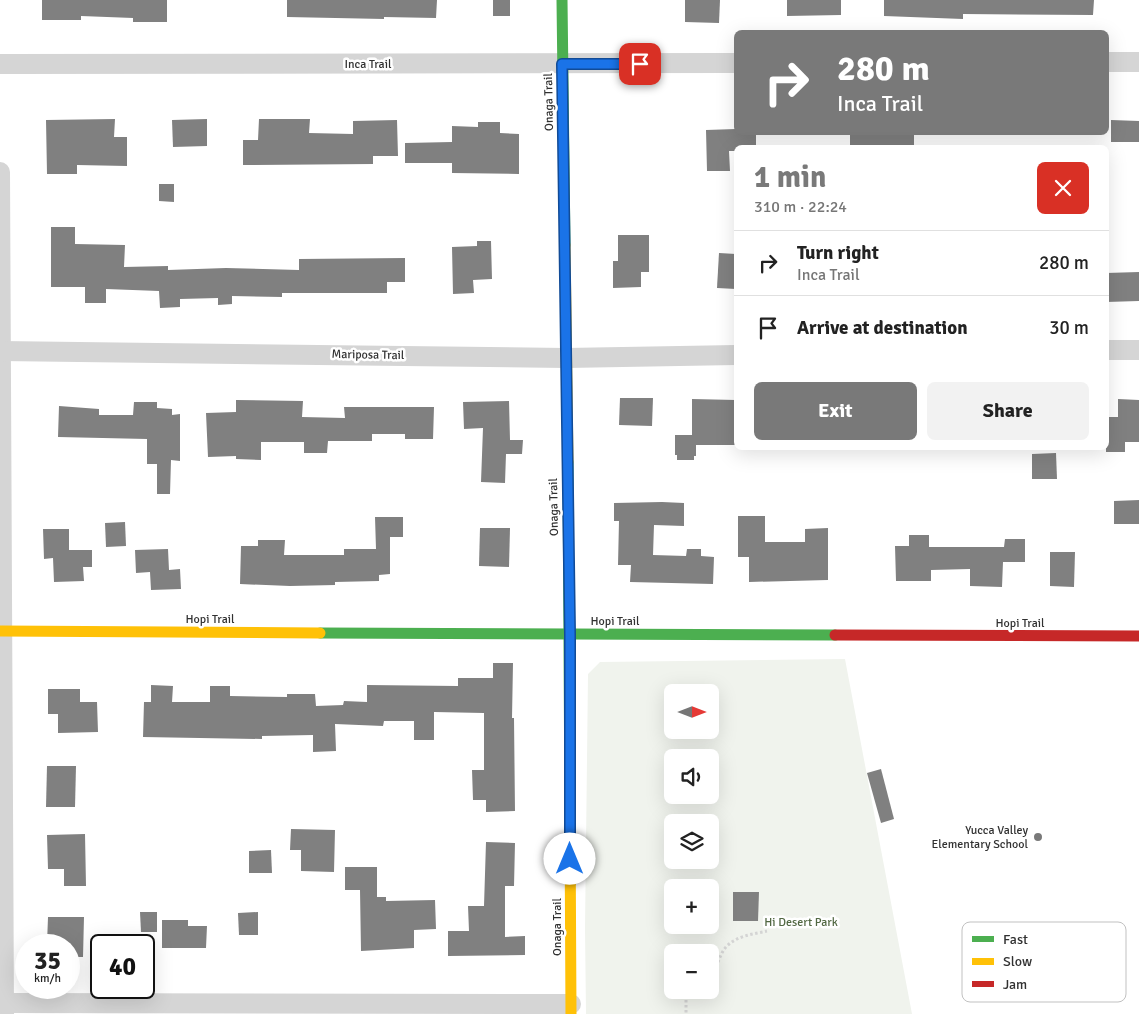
<!DOCTYPE html>
<meta charset="utf-8">
<style>
:root{--surface:#fff;--page:#f2f2f2;--text:#222;--muted:#767676;--line:#e0e0e0;--accent:#797979}
body{margin:0;font-family:Signika,sans-serif;background:var(--page);color:var(--text);height:100vh;display:flex;flex-direction:column;font-size:19px;white-space:nowrap}
*{box-sizing:border-box;margin:0}
p{font-size:16px;color:var(--muted)}
.icon{flex:none;width:28px;height:28px;fill:none;stroke:currentColor;stroke-width:2;stroke-linecap:round;stroke-linejoin:round}
.map{position:relative;flex:1;overflow:hidden}
.drawer{position:absolute;left:734px;top:145px;width:375px;height:305px;display:flex;flex-direction:column;background:var(--surface);border-radius:8px;box-shadow:0 5px 20px #0002}
.drawer>*{flex:none}
.hud{position:absolute;left:734px;top:30px;width:375px;height:105px;border-radius:8px;box-shadow:0 5px 20px #0002;background:#797979;color:#fff;overflow:hidden}
.needle{width:32px;rotate:90deg}
.tools{position:absolute;left:664px;top:684px;display:grid;gap:10px}
.tools a{display:grid;place-items:center;width:55px;height:55px;border-radius:8px;background:var(--surface);box-shadow:0 5px 20px #0002;font-size:25px}
.speed{position:absolute;left:15px;top:934px;display:flex;gap:10px;font-size:25px;font-weight:700;text-align:center}
.speed>*{display:grid;place-content:center;width:65px;height:65px;border-radius:50%;background:var(--surface);box-shadow:0 5px 20px #0002;line-height:1}
.speed small{font-size:12px;font-weight:400}
.speed .limit{border:2px solid #111;border-radius:8px;background:#fff;color:#111}
.pin{position:absolute;display:grid;place-items:center;width:42px;height:42px;color:#fff;margin:-21px;border-radius:10px;box-shadow:0 2px 8px #0006}
.me{position:absolute;width:55px;margin:-28px;rotate:0deg;stroke-linejoin:round;filter:drop-shadow(0 0 4px #0008)}
.turn{display:flex;align-items:center;gap:18px;height:105px;padding:0 20px;font-size:22px}
.turn .icon{width:65px;height:65px;stroke-width:2.5}
.turn b{display:block;font-size:35px;line-height:42px}
.round{display:grid;place-items:center;flex:none;width:52px;height:52px;border-radius:8px;background:var(--page)}
.headline{display:flex;align-items:center;justify-content:space-between;height:85px;padding:0 20px}
h1{font-size:30px;font-weight:700;line-height:38px;color:var(--accent)}
.primary-button{display:flex;gap:10px;margin-top:auto;padding:10px 20px}
.primary-button a{flex:1;height:58px;border-radius:8px;background:var(--accent);color:#fff;font-size:20px;font-weight:700;line-height:58px;text-align:center}
.primary-button a+a{background:var(--page);color:var(--text)}
ul{padding:0;list-style:none}
li{display:flex;align-items:center;gap:15px;height:65px;padding:0 20px;border-top:1px solid var(--line)}
li div{flex:1}
li b{display:block;font-size:19px}
li em{font-style:normal}
.map>svg:first-child{display:block}
</style>
<div class="map">
<svg width="1139" height="1014" viewBox="0 0 1139 1014">
<rect width="100%" height="100%" fill="#fff"/>
<path fill="#f0f3ed" fill-rule="evenodd" d="M 845,659 L 912,1014 L 586,1014 L 585,929 L 588,674 L 600,662 ZM 672,692 L 710,692 L 710,730 L 672,730 ZM 672,758 L 710,758 L 710,795 L 672,795 ZM 672,822 L 710,822 L 710,860 L 672,860 ZM 672,888 L 710,888 L 710,925 L 672,925 ZM 672,952 L 710,952 L 710,990 L 672,990 Z"/>
<g fill="#808080">
<path d="M 42,0 L 167,0 L 167,22 L 133,22 L 133,18 L 81,16 L 81,20 L 42,20 Z"/>
<path d="M 287,0 L 437,0 L 436,18 L 384,17 L 384,19 L 287,17 Z"/>
<rect x="493" y="0" width="17" height="16"/>
<path d="M 685,0 L 720,0 L 719,23 L 685,22 Z"/>
<path d="M 787,0 L 841,0 L 841,15 L 787,16 Z"/>
<path d="M 884,0 L 1094,0 L 1093,15 L 963,14 L 963,19 L 884,16 Z"/>
<path d="M 115,119 L 114,137 L 127,137 L 127,166 L 77,165 L 77,174 L 47,174 L 46,120 Z"/>
<path d="M 207,119 L 207,146 L 173,147 L 172,120 Z"/>
<path d="M 259,119 L 310,119 L 309,133 L 353,134 L 353,121 L 397,120 L 398,156 L 373,156 L 373,164 L 243,165 L 243,140 L 258,140 Z"/>
<path d="M 1111,120 L 1139,121 L 1139,142 L 1111,142 Z"/>
<path d="M 478,122 L 500,122 L 500,133 L 519,134 L 519,174 L 452,173 L 452,163 L 405,163 L 405,143 L 452,142 L 452,126 L 478,127 Z"/>
<path d="M 736,129 L 736,132 L 756,132 L 756,148 L 736,148 L 736,151 L 729,151 L 730,171 L 707,171 L 706,130 Z"/>
<rect x="850" y="132" width="64" height="16"/>
<path d="M 159,184 L 174,184 L 174,202 L 159,201 Z"/>
<path d="M 51,227 L 75,227 L 75,244 L 125,245 L 124,267 L 168,266 L 168,270 L 226,268 L 299,270 L 299,259 L 405,258 L 405,282 L 387,282 L 387,293 L 282,293 L 282,297 L 232,296 L 232,304 L 218,305 L 218,298 L 180,299 L 180,307 L 160,308 L 159,291 L 106,289 L 106,303 L 85,303 L 85,287 L 51,287 Z"/>
<path d="M 618,235 L 649,235 L 649,272 L 641,272 L 641,287 L 613,288 L 613,261 L 618,261 Z"/>
<path d="M 477,241 L 491,241 L 492,279 L 473,280 L 474,293 L 453,294 L 452,247 L 477,246 Z"/>
<path d="M 719,253 L 736,254 L 736,289 L 717,288 Z"/>
<path d="M 1139,272 L 1139,301 L 1106,302 L 1106,273 Z"/>
<path d="M 620,398 L 653,398 L 652,426 L 619,425 Z"/>
<path d="M 692,399 L 736,400 L 736,445 L 696,445 L 696,456 L 694,456 L 694,460 L 677,460 L 677,455 L 675,455 L 675,435 L 692,435 Z"/>
<path d="M 1118,399 L 1139,400 L 1139,442 L 1125,442 L 1125,452 L 1106,452 L 1106,417 L 1118,417 Z"/>
<path d="M 236,400 L 303,401 L 302,417 L 345,418 L 344,407 L 434,407 L 433,439 L 405,439 L 405,434 L 372,434 L 372,441 L 328,441 L 327,453 L 304,453 L 304,442 L 261,442 L 261,460 L 236,459 L 236,456 L 208,457 L 206,413 L 236,412 Z"/>
<path d="M 509,401 L 510,440 L 523,440 L 522,454 L 506,454 L 505,483 L 481,482 L 483,428 L 464,429 L 463,402 Z"/>
<path d="M 134,402 L 157,402 L 157,408 L 172,409 L 172,415 L 180,414 L 180,461 L 171,460 L 170,494 L 157,494 L 157,464 L 147,464 L 147,439 L 58,437 L 59,406 L 99,409 L 99,415 L 133,415 Z"/>
<path d="M 1056,453 L 1057,479 L 1032,479 L 1032,454 Z"/>
<path d="M 1139,500 L 1139,524 L 1114,524 L 1114,501 Z"/>
<path d="M 662,502 L 684,503 L 684,526 L 654,525 L 653,555 L 686,556 L 687,549 L 701,549 L 701,556 L 714,557 L 713,584 L 630,582 L 631,565 L 618,565 L 619,521 L 614,521 L 614,503 Z"/>
<path d="M 738,516 L 765,516 L 765,542 L 805,542 L 805,529 L 828,528 L 828,580 L 749,582 L 749,557 L 738,557 Z"/>
<path d="M 375,517 L 403,517 L 403,537 L 390,537 L 390,574 L 379,575 L 379,581 L 335,582 L 335,585 L 290,586 L 240,584 L 241,546 L 258,546 L 258,540 L 285,540 L 284,555 L 344,555 L 344,549 L 376,549 Z"/>
<path d="M 125,522 L 126,546 L 106,547 L 105,523 Z"/>
<path d="M 480,528 L 510,528 L 509,567 L 479,566 Z"/>
<path d="M 43,529 L 69,529 L 69,550 L 92,550 L 92,567 L 83,567 L 84,581 L 54,582 L 53,558 L 44,559 Z"/>
<path d="M 909,535 L 929,535 L 929,547 L 1004,547 L 1005,539 L 1025,539 L 1025,562 L 1003,562 L 1002,587 L 970,586 L 970,569 L 931,570 L 931,581 L 896,581 L 895,546 L 909,546 Z"/>
<path d="M 168,549 L 169,570 L 180,569 L 181,589 L 151,590 L 150,572 L 136,573 L 135,550 Z"/>
<path d="M 1050,552 L 1075,552 L 1074,587 L 1050,586 Z"/>
<path d="M 493,663 L 513,663 L 512,718 L 514,718 L 515,811 L 486,812 L 486,800 L 473,800 L 472,770 L 484,770 L 484,713 L 434,712 L 434,740 L 414,740 L 414,721 L 384,721 L 383,726 L 335,724 L 336,751 L 313,752 L 313,735 L 262,736 L 262,739 L 143,737 L 144,702 L 151,702 L 151,685 L 173,686 L 172,702 L 210,702 L 210,686 L 230,686 L 230,696 L 287,697 L 287,694 L 315,694 L 316,706 L 343,705 L 344,701 L 367,702 L 367,685 L 458,686 L 458,678 L 493,678 Z"/>
<path d="M 48,689 L 80,689 L 80,702 L 97,702 L 98,732 L 58,733 L 58,714 L 48,714 Z"/>
<path d="M 47,766 L 76,766 L 75,807 L 46,807 Z"/>
<path d="M 881,769 L 894,819 L 881,823 L 867,773 Z"/>
<path d="M 291,829 L 335,830 L 334,872 L 301,871 L 301,850 L 290,850 Z"/>
<path d="M 85,834 L 86,886 L 64,886 L 64,869 L 48,869 L 47,835 Z"/>
<path d="M 486,842 L 515,843 L 514,886 L 505,886 L 505,937 L 525,936 L 525,955 L 448,956 L 448,931 L 469,931 L 468,906 L 484,906 Z"/>
<path d="M 271,850 L 272,873 L 249,873 L 249,851 Z"/>
<path d="M 345,867 L 377,867 L 377,897 L 386,897 L 386,901 L 435,900 L 436,929 L 414,930 L 414,948 L 361,951 L 360,890 L 345,890 Z"/>
<path d="M 733,892 L 759,892 L 758,921 L 733,921 Z"/>
<path d="M 140,912 L 157,912 L 157,932 L 141,932 Z"/>
<path d="M 258,912 L 258,935 L 239,935 L 238,913 Z"/>
<path d="M 48,917 L 84,917 L 83,957 L 69,957 L 69,945 L 47,944 Z"/>
<path d="M 162,920 L 188,920 L 188,926 L 207,926 L 206,948 L 162,948 Z"/>
</g>
<g fill="none" stroke-linecap="round" stroke-linejoin="round">
<g stroke="#d4d4d4" stroke-width="3" stroke-dasharray="2.5 2.5" stroke-linecap="butt">
<path d="M 685,948 L 685,952"/>
<path d="M 710,975 C 718,967 719,955 726,947 C 736,936 753,934 767,931"/>
<path d="M 686,990 L 686,1014"/>
</g>
<g stroke="#d5d5d5" stroke-width="20">
<path d="M 1106,62 L 1139,62"/>
<path d="M 0,64 L 736,63"/>
<path d="M 0,172 L 4,1014"/>
<path d="M 1106,350 L 1139,350"/>
<path d="M 0,351 L 566,358 L 736,355"/>
<path d="M 4,1003 L 571,1004"/>
</g>
<g stroke="#4caf50" stroke-width="11">
<path d="M 562,0 L 565,245"/>
<path d="M 568,462 L 570,821"/>
<path d="M 320,633 L 835,635"/>
</g>
<g stroke="#ffc107" stroke-width="11">
<path d="M 565,245 L 568,462"/>
<path d="M 0,631 L 320,633"/>
<path d="M 570,821 L 571,1014"/>
</g>
<path stroke="#c62828" stroke-width="11" d="M 835,635 L 1139,636"/>
</g>
<g fill="none" stroke-linecap="round" stroke-linejoin="round">
<g stroke="#114b97" stroke-width="12">
<path id="route" d="M 570,859 L 570,635 L 562,64 L 640,64"/>
</g>
<use href="#route" stroke="#1a73e8" stroke-width="9"/>
</g>
<circle fill="#797979" stroke="#fff" stroke-width="2" cx="1038" cy="837" r="5"/>
<g text-anchor="middle" dominant-baseline="central" stroke-width="5" stroke-linejoin="round" paint-order="stroke">
<g font-size="12" fill="#313131" stroke="#fff">
<text x="368" y="64">Inca Trail</text>
<text transform="translate(549 102) rotate(-91)">Onaga Trail</text>
<text transform="translate(368 355) rotate(1)">Mariposa Trail</text>
<text transform="translate(554 507) rotate(-91)">Onaga Trail</text>
<text x="210" y="619">Hopi Trail</text>
<text x="615" y="621">Hopi Trail</text>
<text x="1020" y="623">Hopi Trail</text>
<text transform="translate(557 927) rotate(-90)">Onaga Trail</text>
</g>
<g font-size="12" fill="#313131" stroke="#fff" text-anchor="end">
<text x="1028" y="830">Yucca Valley<tspan x="1028" dy="14">Elementary School</tspan></text>
</g>
<g font-size="12" fill="#526843" stroke="#fff">
<text x="801" y="922">Hi Desert Park</text>
</g>
</g>
<rect x="962" y="922" width="164" height="80" rx="8" fill="#fff" stroke="#c1c1c1" stroke-width="1"/>
<rect x="972" y="936" width="22" height="6" fill="#4caf50"/>
<rect x="972" y="958" width="22" height="7" fill="#ffc107"/>
<rect x="972" y="981" width="22" height="6" fill="#c62828"/>
<g font-size="14" fill="#313131">
<text x="1003" y="944">Fast</text>
<text x="1003" y="966">Slow</text>
<text x="1003" y="989">Jam</text>
</g>
</svg>
<div class="tools">
<a><svg class="needle" viewBox="-14 -14 28 28"><path d="M0-13l5 13h-10z" fill="#e53935"/><path d="M0 13l5-13h-10z" fill="#767676"/></svg></a>
<a><svg class="icon" aria-label="sound" viewBox="0 0 24 24"><path d="M4 9h4l5-4v14l-5-4H4zM17 9q2 3 0 6"/></svg></a>
<a><svg class="icon" aria-label="layers" viewBox="0 0 24 24"><path d="M12 4l9 5-9 5-9-5zM3 14l9 5 9-5"/></svg></a>
<a>+</a>
<a>−</a>
</div>
<div class="speed"><div>35<small>km/h</small></div><div class="limit">40</div></div>
<div class="pin" style="left:640px;top:64px;background:#d93025"><svg class="icon" aria-label="arrive" viewBox="0 0 24 24"><path d="M6 21V4h12l-3 4 3 4H6"/></svg></div>
<svg class="me" style="left:570px;top:859px" viewBox="-20 -20 40 40"><circle r="19" fill="#fff"/><path d="M0-13L10 11 0 6-10 11z" fill="#1a73e8"/></svg>
<div class="hud">
<div class="turn"><svg class="icon" aria-label="right" viewBox="0 0 24 24"><path d="M7 20v-9h11M14 6l5 5-5 5"/></svg><div><b>280 m</b>Inca Trail</div></div>
</div>
<section class="drawer">
<div class="headline"><div><h1>1 min</h1><p>310 m · 22:24</p></div><a class="round" style="background:#d93025;color:#fff"><svg class="icon" aria-label="close" viewBox="0 0 24 24"><path d="M6 6l12 12M18 6L6 18"/></svg></a></div>
<ul>
<li><svg class="icon" aria-label="right" viewBox="0 0 24 24"><path d="M7 20v-9h11M14 6l5 5-5 5"/></svg><div><b>Turn right</b><p>Inca Trail</p></div><em>280 m</em></li>
<li><svg class="icon" aria-label="arrive" viewBox="0 0 24 24"><path d="M6 21V4h12l-3 4 3 4H6"/></svg><div><b>Arrive at destination</b></div><em>30 m</em></li>
</ul>
<div class="primary-button"><a>Exit</a><a>Share</a></div>
</section>
</div>
